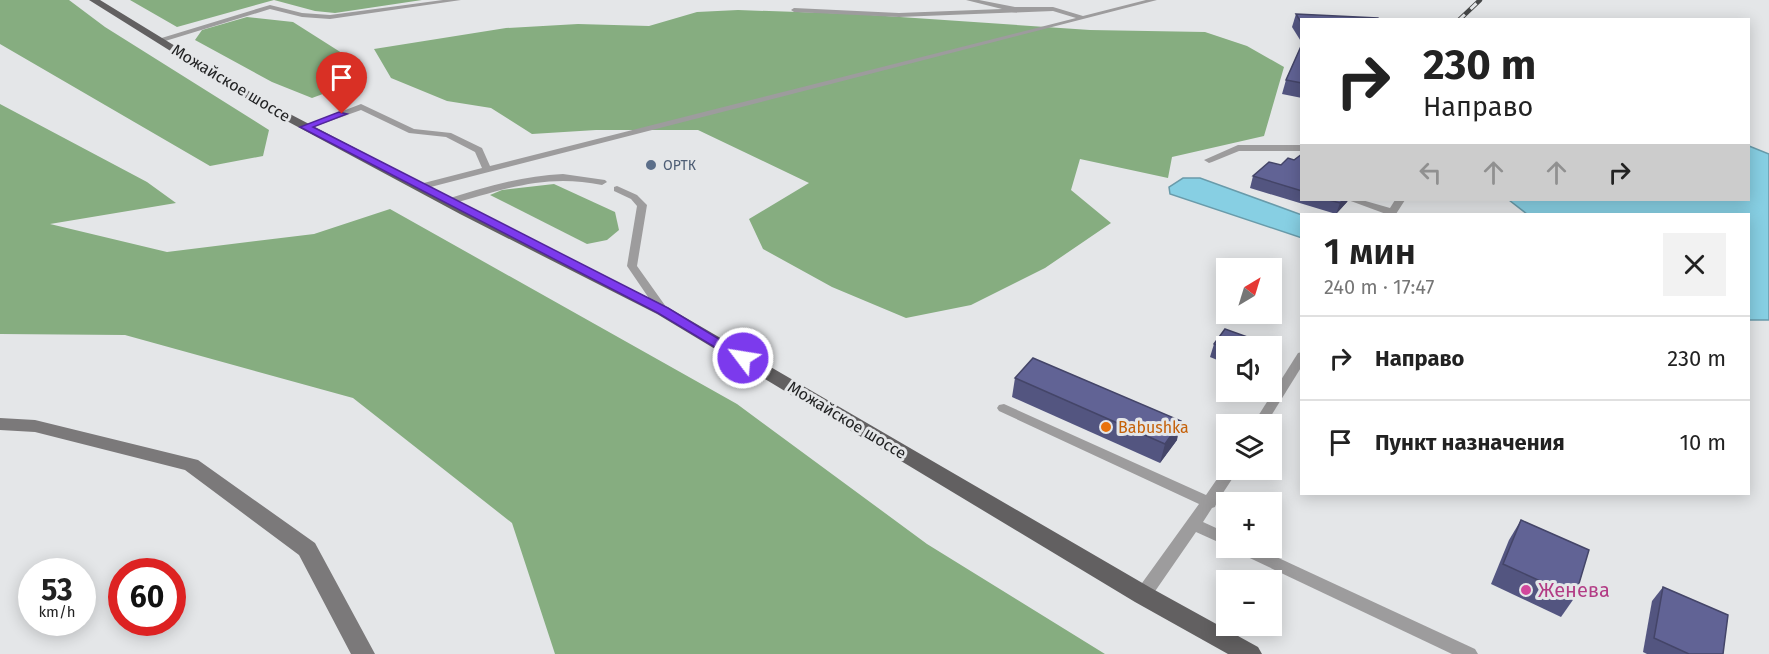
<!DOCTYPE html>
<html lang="ru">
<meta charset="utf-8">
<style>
:root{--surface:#fff;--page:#f2f2f2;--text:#222;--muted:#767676;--line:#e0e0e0}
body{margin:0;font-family:"Fira Sans",sans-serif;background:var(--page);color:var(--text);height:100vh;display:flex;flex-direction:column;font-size:22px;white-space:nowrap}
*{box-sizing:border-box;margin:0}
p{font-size:20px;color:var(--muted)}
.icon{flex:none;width:33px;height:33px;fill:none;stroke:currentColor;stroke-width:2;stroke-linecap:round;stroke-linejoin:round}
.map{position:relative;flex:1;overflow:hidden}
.sheet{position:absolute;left:1300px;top:213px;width:450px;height:282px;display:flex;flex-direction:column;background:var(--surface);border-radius:0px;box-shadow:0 3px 15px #0003}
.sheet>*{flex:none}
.banner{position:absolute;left:1300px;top:18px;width:450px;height:183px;border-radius:0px;box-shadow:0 3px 15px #0003;background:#fff;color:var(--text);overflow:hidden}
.needle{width:39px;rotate:38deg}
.buttons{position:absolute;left:1216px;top:258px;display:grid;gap:12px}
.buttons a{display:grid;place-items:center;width:66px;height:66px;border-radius:0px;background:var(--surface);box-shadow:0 3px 15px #0003;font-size:30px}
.speed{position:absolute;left:18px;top:558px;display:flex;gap:12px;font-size:30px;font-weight:700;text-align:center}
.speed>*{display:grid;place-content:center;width:78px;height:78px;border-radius:50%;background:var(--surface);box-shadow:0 3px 15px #0003;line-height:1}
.speed small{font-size:15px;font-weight:400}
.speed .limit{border:9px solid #d22;background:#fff;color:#111}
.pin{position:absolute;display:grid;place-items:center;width:51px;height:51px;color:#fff;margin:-62px -26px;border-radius:50% 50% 50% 0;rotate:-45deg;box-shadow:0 0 6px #0007}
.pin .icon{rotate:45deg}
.me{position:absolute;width:66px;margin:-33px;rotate:301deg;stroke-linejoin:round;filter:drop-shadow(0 0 4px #0008)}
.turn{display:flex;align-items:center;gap:21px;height:126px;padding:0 24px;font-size:27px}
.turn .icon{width:78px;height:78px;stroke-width:2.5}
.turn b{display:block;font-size:42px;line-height:51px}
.lanes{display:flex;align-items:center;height:57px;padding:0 24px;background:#0003;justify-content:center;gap:30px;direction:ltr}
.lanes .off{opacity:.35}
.round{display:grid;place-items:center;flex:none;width:63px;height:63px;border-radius:0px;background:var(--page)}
.overview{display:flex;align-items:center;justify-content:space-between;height:102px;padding:0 24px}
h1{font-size:36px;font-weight:600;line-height:45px}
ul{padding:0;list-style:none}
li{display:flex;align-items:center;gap:18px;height:84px;padding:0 24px;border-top:2px solid var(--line)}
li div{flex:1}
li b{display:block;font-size:22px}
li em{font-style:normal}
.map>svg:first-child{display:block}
</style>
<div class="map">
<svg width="1769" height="654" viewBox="0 0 1769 654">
<rect width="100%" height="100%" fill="#e4e6e8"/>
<g fill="#86ad80">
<path d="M 0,0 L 69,0 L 105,27 L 269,130 L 263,156 L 210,166 L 0,44 Z"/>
<path d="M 130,0 L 422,0 L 335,13 L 315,11 L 274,0 L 177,27 Z"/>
<path d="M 738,10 L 856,14 L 1090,30 L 1205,32 L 1247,46 L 1284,67 L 1264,136 L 1172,157 L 1168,178 L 1080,159 L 1071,190 L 1111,223 L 1045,268 L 971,305 L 906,318 L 832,287 L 763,249 L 749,219 L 809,183 L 698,130 L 596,130 L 532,134 L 491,108 L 447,101 L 391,78 L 374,49 L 506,28 L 578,24 L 649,26 L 697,12 Z"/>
<path d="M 247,17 L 293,22 L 345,55 L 329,81 L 331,91 L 312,98 L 272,82 L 195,40 L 202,30 Z"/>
<path d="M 0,104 L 147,182 L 176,203 L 50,224 L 167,252 L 314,234 L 390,209 L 737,404 L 927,544 L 1105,654 L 555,654 L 512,523 L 353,398 L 125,335 L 0,334 Z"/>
<path d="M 554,184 L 615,212 L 619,230 L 607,240 L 587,244 L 490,195 L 502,190 Z"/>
</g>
<g fill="#87cfe3" stroke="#699baa" stroke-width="1.5">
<path d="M 1749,146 L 1769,154 L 1769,320 L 1749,320 L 1749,214 L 1527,214 L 1509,200 L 1749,200 Z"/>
<path d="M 1183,178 L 1200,178 L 1302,215 L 1302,238 L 1170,194 L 1169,187 Z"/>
</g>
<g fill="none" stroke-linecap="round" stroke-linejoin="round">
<g fill="#9d9c9d" fill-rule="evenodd">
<path d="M 443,0 L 461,0 L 330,19 L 302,17 L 270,9 L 162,42 L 155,40 L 270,5 L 302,13 L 330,15 Z"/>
<path d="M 966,0 L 979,0 L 1015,7 L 1053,7 L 1083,16 L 1146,0 L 1157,0 L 419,190 L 416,189 L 416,185 L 482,168 L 475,152 L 446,137 L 409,133 L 361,110 L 308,129 L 301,127 L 361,104 L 414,129 L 451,133 L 482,148 L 490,166 L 1076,18 L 1053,11 L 899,17 L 794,12 L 791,10 L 794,8 L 899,13 L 1002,9 Z"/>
<path d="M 1238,145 L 1302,145 L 1302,151 L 1239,151 L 1212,162 L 1209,163 L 1204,160 Z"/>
<path d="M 563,174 L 605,180 L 607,182 L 602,185 C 544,173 503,190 448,205 L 443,202 L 444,200 C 484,187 522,176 563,174 Z"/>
<path d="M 617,186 L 637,195 L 647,205 L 637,266 L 669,311 L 667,313 L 659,313 L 627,266 L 637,206 L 631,199 L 614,191 L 614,187 Z"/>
<path d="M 1348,200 L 1362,200 L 1390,208 L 1395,200 L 1405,200 L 1396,214 L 1386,214 Z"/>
<path d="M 1302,352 L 1302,366 L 1266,424 L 1253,424 L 1298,353 Z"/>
<path d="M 1004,404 L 1206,495 L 1226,466 L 1227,470 L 1238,470 L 1217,502 L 1215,507 L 1212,508 L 1203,522 L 1227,533 L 1227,546 L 1196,532 L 1149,600 L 1143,602 L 1137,600 L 1135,595 L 1137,590 L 1199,504 L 999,411 L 997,408 L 999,405 Z"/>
<path d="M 1235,548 L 1257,548 L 1475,649 L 1478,654 L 1452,654 L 1237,552 Z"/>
</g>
<path fill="#7b797a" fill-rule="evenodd" d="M 0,418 L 35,420 L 198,460 L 315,543 L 375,654 L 351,654 L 299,555 L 185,470 L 35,432 L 0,430 Z"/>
<path fill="#626061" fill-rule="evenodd" d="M 89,0 L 100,0 L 265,101 L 470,208 L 669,308 L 1151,588 L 1258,647 L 1262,654 L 1228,654 L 1135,602 L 657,314 L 460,214 L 257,105 Z"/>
<g stroke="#464748" stroke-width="4.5">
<path id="rail" d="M 1459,20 L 1480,0"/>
</g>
<use href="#rail" stroke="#e4e6e8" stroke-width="3" stroke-dasharray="8" stroke-linecap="butt"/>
</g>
<g fill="#535580">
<path d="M 1296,14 L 1302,20 L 1302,43 L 1292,27 Z"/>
<path d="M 1302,44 L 1302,98 L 1282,94 L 1286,80 Z"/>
<path d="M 1302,154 L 1302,200 L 1348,200 L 1347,202 L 1336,214 L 1250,188 L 1253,176 L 1294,160 Z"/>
<path d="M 1256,340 L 1254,346 L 1227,346 L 1227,364 L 1210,357 L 1214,344 Z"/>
<path d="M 1015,378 L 1177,440 L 1160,463 L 1012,397 Z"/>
<path d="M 1521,520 L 1575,597 L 1561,617 L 1491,584 L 1509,540 Z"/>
<path d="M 1663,587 L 1723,654 L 1647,654 L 1643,652 L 1652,601 Z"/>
</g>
<g fill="#444568">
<path d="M 1343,200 L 1348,200 L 1347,202 L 1336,214 L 1340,203 Z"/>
<path d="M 1181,421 L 1177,440 L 1160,463 L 1165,444 Z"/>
</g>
<g fill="#616395" stroke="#444568" stroke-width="1.5">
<path d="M 1296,14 L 1378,18 L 1379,20 L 1302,20 L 1302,24 Z"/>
<path d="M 1302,44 L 1302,83 L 1286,80 Z"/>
<path d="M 1302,154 L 1302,191 L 1253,176 L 1269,162 L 1281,165 L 1288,158 L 1294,160 Z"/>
<path d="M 1329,200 L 1343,200 L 1340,203 Z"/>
<path d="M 1225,329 L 1256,340 L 1251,346 L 1227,346 L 1227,349 L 1214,344 Z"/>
<path d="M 1033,358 L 1181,421 L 1165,444 L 1015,378 Z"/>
<path d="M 1521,520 L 1589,550 L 1575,597 L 1503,564 Z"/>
<path d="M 1663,587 L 1728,615 L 1723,654 L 1689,654 L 1654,638 Z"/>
</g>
<path fill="#7c3aed" stroke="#51269a" stroke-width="1.5" d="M 339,112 L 347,114 L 313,127 L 668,308 L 750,358 L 743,363 L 738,361 L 658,313 L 300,127 Z"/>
<circle fill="#5c6f8a" stroke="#e4e6e8" stroke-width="2" cx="651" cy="165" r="6"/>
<circle fill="#e8710a" stroke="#e4e6e8" stroke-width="2" cx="1106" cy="427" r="6"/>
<circle fill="#d1479c" stroke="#e4e6e8" stroke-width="2" cx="1526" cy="590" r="6"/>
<g text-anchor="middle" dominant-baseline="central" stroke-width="6" stroke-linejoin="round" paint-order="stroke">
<g font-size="14" fill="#4e5e75" stroke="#e4e6e8" text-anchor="start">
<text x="663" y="165">ОРТК</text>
</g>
<g font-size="16" fill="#222324" stroke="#e4e6e8">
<text transform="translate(231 83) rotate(31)">Можайское шоссе</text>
<text transform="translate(847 420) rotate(31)">Можайское шоссе</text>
</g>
<g font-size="16" fill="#c56008" stroke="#e4e6e8" text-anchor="start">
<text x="1118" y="427">Babushka</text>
</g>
<g font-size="20" fill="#b23c85" stroke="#e4e6e8" text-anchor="start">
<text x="1538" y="590">Женева</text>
</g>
</g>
</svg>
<div class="buttons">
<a><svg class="needle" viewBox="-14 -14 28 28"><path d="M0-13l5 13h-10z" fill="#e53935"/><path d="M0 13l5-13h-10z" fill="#767676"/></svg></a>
<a><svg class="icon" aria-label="sound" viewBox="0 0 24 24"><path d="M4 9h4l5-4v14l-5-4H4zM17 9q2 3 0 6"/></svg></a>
<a><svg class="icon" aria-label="layers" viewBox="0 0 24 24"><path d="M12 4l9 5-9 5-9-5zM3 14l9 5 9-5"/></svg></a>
<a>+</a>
<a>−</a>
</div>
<div class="speed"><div>53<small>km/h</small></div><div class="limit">60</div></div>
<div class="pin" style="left:342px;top:114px;background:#d93025"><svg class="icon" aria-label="arrive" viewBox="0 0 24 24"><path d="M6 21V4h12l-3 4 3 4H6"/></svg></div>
<svg class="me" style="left:743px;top:358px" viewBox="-20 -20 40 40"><circle r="17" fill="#7c3aed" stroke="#fff" stroke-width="3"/><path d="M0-11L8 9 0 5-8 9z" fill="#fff"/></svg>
<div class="banner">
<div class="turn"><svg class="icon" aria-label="right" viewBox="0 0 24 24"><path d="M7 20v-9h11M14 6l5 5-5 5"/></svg><div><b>230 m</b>Направо</div></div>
<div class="lanes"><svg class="icon off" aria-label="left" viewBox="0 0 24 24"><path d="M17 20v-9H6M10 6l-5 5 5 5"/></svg><svg class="icon off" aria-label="ahead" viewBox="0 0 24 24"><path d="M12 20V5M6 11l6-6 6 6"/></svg><svg class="icon off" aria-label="ahead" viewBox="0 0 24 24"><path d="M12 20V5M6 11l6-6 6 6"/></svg><svg class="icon" aria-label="right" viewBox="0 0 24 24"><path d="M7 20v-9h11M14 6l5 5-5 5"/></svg></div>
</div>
<section class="sheet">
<div class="overview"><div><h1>1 мин</h1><p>240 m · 17:47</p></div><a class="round"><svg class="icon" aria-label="close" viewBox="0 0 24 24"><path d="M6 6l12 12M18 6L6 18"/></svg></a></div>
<ul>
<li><svg class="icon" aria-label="right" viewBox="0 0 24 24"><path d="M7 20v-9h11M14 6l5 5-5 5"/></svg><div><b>Направо</b></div><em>230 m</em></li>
<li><svg class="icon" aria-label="arrive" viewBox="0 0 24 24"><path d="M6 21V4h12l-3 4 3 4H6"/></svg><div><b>Пункт назначения</b></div><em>10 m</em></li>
</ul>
</section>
</div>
